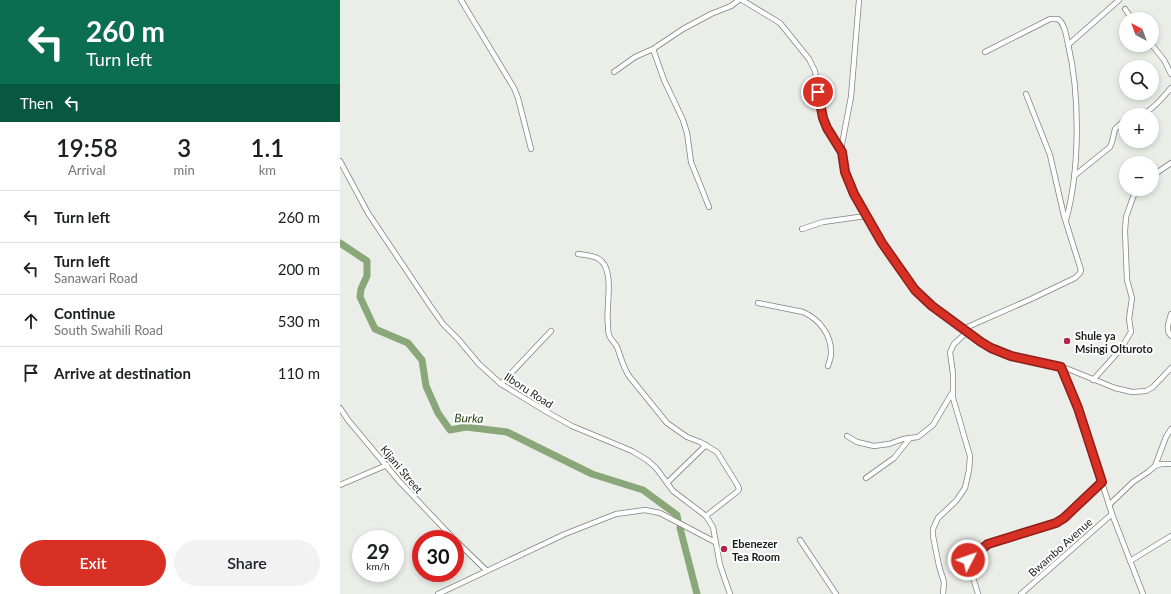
<!DOCTYPE html>
<meta charset="utf-8">
<style>
:root{--surface:#fff;--page:#f2f2f2;--text:#202124;--muted:#757577;--line:#e0e0e0;--accent:#d93025}
body{margin:0;font-family:Lato,sans-serif;background:var(--page);color:var(--text);height:100vh;display:flex;flex-direction:column;font-size:15px;white-space:nowrap}
*{box-sizing:border-box;margin:0}
p{font-size:13px;color:var(--muted)}
.icon{flex:none;width:22px;height:22px;fill:none;stroke:currentColor;stroke-width:2;stroke-linecap:round;stroke-linejoin:round}
.map{position:relative;flex:1;overflow:hidden}
.drawer{display:flex;flex-direction:column;background:var(--surface);width:340px}
.drawer>*{flex:none}
.hud{background:#0b6e4f;color:#fff;overflow:hidden}
.needle{width:26px;rotate:319deg}
.controls{position:absolute;left:779px;top:12px;display:grid;gap:8px}
.controls a{display:grid;place-items:center;width:40px;height:40px;border-radius:50%;background:var(--surface);box-shadow:0 2px 6px #0003;font-size:20px}
.speed{position:absolute;left:12px;top:530px;display:flex;gap:8px;font-size:20px;font-weight:700;text-align:center}
.speed>*{display:grid;place-content:center;width:52px;height:52px;border-radius:50%;background:var(--surface);box-shadow:0 2px 6px #0003;line-height:1}
.speed small{font-size:10px;font-weight:400}
.speed .limit{border:6px solid #d22;background:#fff;color:#111}
.pin{position:absolute;display:grid;place-items:center;width:34px;height:34px;color:#fff;margin:-17px;border:2px solid #fff;border-radius:50%;box-shadow:0 1px 4px #0007}
.me{position:absolute;width:44px;margin:-22px;rotate:49deg;stroke-linejoin:round;filter:drop-shadow(0 0 3px #0008)}
.turn{display:flex;align-items:center;gap:14px;height:84px;padding:0 20px;font-size:18px}
.turn .icon{width:52px;height:52px;stroke-width:2.5}
.turn b{display:block;font-size:28px;line-height:34px}
.then{display:flex;align-items:center;height:38px;padding:0 20px;background:#0003;gap:8px;font-size:15px}
.eta{display:flex;justify-content:space-evenly;align-items:center;height:68px;text-align:center}
.eta b{font-size:24px;font-weight:600;line-height:28px}
.action{display:flex;gap:8px;margin-top:auto;padding:8px 20px}
.action a{flex:1;height:46px;border-radius:24px;background:var(--accent);color:#fff;font-size:16px;font-weight:600;line-height:46px;text-align:center}
.action a+a{background:var(--page);color:var(--text)}
ul{padding:0;list-style:none}
li{display:flex;align-items:center;gap:12px;height:52px;padding:0 20px;border-top:1px solid var(--line)}
li div{flex:1}
li b{display:block;font-size:15px}
li em{font-style:normal}
main{display:flex;flex:1;min-height:0}
.map>svg:first-child{display:block}
</style>
<main>
<section class="drawer">
<div class="hud">
<div class="turn"><svg class="icon" aria-label="left" viewBox="0 0 24 24"><path d="M17 20v-9H6M10 6l-5 5 5 5"/></svg><div><b>260 m</b>Turn left</div></div>
<div class="then">Then<svg class="icon" aria-label="left" viewBox="0 0 24 24"><path d="M17 20v-9H6M10 6l-5 5 5 5"/></svg></div>
</div>
<div class="eta">
<div><b>19:58</b><p>Arrival</p></div>
<div><b>3</b><p>min</p></div>
<div><b>1.1</b><p>km</p></div>
</div>
<ul>
<li><svg class="icon" aria-label="left" viewBox="0 0 24 24"><path d="M17 20v-9H6M10 6l-5 5 5 5"/></svg><div><b>Turn left</b></div><em>260 m</em></li>
<li><svg class="icon" aria-label="left" viewBox="0 0 24 24"><path d="M17 20v-9H6M10 6l-5 5 5 5"/></svg><div><b>Turn left</b><p>Sanawari Road</p></div><em>200 m</em></li>
<li><svg class="icon" aria-label="ahead" viewBox="0 0 24 24"><path d="M12 20V5M6 11l6-6 6 6"/></svg><div><b>Continue</b><p>South Swahili Road</p></div><em>530 m</em></li>
<li><svg class="icon" aria-label="arrive" viewBox="0 0 24 24"><path d="M6 21V4h12l-3 4 3 4H6"/></svg><div><b>Arrive at destination</b></div><em>110 m</em></li>
</ul>
<div class="action"><a>Exit</a><a>Share</a></div>
</section>
<div class="map">
<svg width="831" height="594" viewBox="0 0 831 594">
<rect width="100%" height="100%" fill="#eaede8"/>
<g fill="none" stroke-linecap="round" stroke-linejoin="round">
<g stroke="#8aa779" stroke-width="7">
<path d="M 0,243 L 27,261 L 27,276 L 21,289 L 20,297 L 35,329 L 68,343 L 82,360 L 86,386 L 98,413 L 110,430 L 126,427 L 167,432 L 252,474 L 303,490 L 337,515 L 338,521"/>
<path d="M 340,528 L 357,594"/>
</g>
<g stroke="#80847f" stroke-width="6">
<g id="minor">
<path d="M 121,0 L 174,88 L 178,98 L 191,149"/>
<path d="M 402,0 L 440,23 L 469,59 L 475,71 L 483,118 L 487,128 L 502,152"/>
<path d="M 519,0 L 511,97 L 502,144 L 502,159 L 508,181 L 517,201 L 542,243 L 575,289 L 592,306 L 641,342 L 651,348 L 671,356 L 728,369 L 775,388 L 792,392 L 806,391 L 813,387 L 831,368"/>
<path d="M 785,9 L 792,19"/>
<path d="M 728,45 L 779,0"/>
<path d="M 812,45 L 824,60 L 831,74"/>
<path d="M 313,49 L 324,80 L 343,120 L 347,133 L 351,162 L 369,207"/>
<path d="M 645,52 L 710,19 L 718,19 C 725,24 726,35 728,44 C 740,94 740,170 726,220"/>
<path d="M 274,72 L 295,57 L 313,49 L 343,29 L 371,14 L 391,6 L 399,0"/>
<path d="M 792,115 C 797,112 803,114 808,111 C 817,105 824,96 831,88"/>
<path d="M 0,161 L 28,213 L 91,307 L 103,324 L 118,339 L 139,364 L 161,384 L 207,412 L 232,426 L 292,451 L 307,460 L 316,468 L 333,491 L 366,516 L 373,527 L 380,565 L 390,594"/>
<path d="M 734,176 L 770,147 L 772,142 L 775,129 L 786,119"/>
<path d="M 812,176 L 831,163"/>
<path d="M 462,229 L 483,222 L 526,216"/>
<path d="M 238,254 C 245,255 252,255 259,259 C 276,270 265,308 268,325 C 268,329 268,334 270,337 C 272,341 275,343 277,347 C 281,357 283,367 289,376 L 327,423 L 347,437 L 360,442 L 377,452 L 398,486 L 399,489 L 398,491 L 366,516"/>
<path d="M 418,303 L 463,312 C 479,319 492,335 491,354 C 491,358 489,362 488,366"/>
<path d="M 831,314 C 829,322 825,330 831,336"/>
<path d="M 623,329 L 691,299 L 735,278 L 740,273 L 741,270 L 724,216 L 710,155 L 686,94"/>
<path d="M 721,367 L 738,408 L 772,514 L 803,594"/>
<path d="M 753,380 L 780,350 L 791,332 L 789,319 L 792,298 L 787,280 L 785,231 L 786,217 L 796,189"/>
<path d="M 161,384 L 211,331"/>
<path d="M 0,408 L 8,420 L 59,481 L 114,539"/>
<path d="M 507,436 L 517,442 L 534,446 L 549,444 L 563,439 L 578,437 L 593,425 L 612,393"/>
<path d="M 815,466 L 821,464 L 831,464"/>
<path d="M 526,478 L 554,458 L 570,438"/>
<path d="M 327,483 L 366,445"/>
<path d="M 0,485 L 47,465"/>
<path d="M 769,505 L 793,482 L 808,472 L 815,466 L 826,437 L 831,429"/>
<path d="M 115,540 L 146,570"/>
<path d="M 460,540 L 496,594"/>
<path d="M 790,561 L 831,536"/>
<path d="M 98,594 L 225,534 L 276,514 L 305,510 L 320,513 L 375,542"/>
<path d="M 603,594 L 604,582 L 599,566 L 593,536 L 593,529 L 598,518 L 616,501 L 625,488 L 629,470 L 630,456 L 613,398 L 613,374 L 610,352 L 614,344 L 627,332"/>
<path d="M 638,594 L 628,561 L 630,557 L 648,544 L 716,523 L 724,518 L 762,482"/>
<path d="M 681,594 L 772,514"/>
</g>
</g>
<use href="#minor" stroke="#fff" stroke-width="4.5"/>
</g>
<g fill="none" stroke-linecap="round" stroke-linejoin="round">
<g stroke="#8d1f18" stroke-width="10">
<path id="route" d="M 478,92 L 483,118 L 487,128 L 502,152 L 505,172 L 514,194 L 542,243 L 575,290 L 592,306 L 641,342 L 651,348 L 671,356 L 721,367 L 738,408 L 762,482 L 724,518 L 716,523 L 648,544 L 628,560"/>
</g>
<use href="#route" stroke="#d93025" stroke-width="7"/>
</g>
<g fill="#b42348" stroke="#fff" stroke-width="1.5">
<circle cx="727" cy="341" r="4"/>
<circle cx="384" cy="549" r="4"/>
</g>
<g text-anchor="middle" dominant-baseline="central" stroke-width="4" stroke-linejoin="round" paint-order="stroke">
<g font-size="11" font-weight="bold" fill="#1b1c1b" stroke="#fff" text-anchor="start">
<text x="735" y="335">Shule ya<tspan x="735" dy="13">Msingi Olturoto</tspan></text>
<text x="392" y="543">Ebenezer<tspan x="392" dy="13">Tea Room</tspan></text>
</g>
<g font-size="11" fill="#1b1c1b" stroke="#fff">
<text transform="translate(189 390) rotate(33)">Ilboru Road</text>
<text transform="translate(62 469) rotate(50)">Kijani Street</text>
<text transform="translate(720 547) rotate(-42)">Bwambo Avenue</text>
</g>
<g font-size="12" font-style="italic" fill="#213d0b" stroke="#fff">
<text transform="translate(129 418) rotate(1)">Burka</text>
</g>
</g>
</svg>
<div class="controls">
<a><svg class="needle" viewBox="-14 -14 28 28"><path d="M0-13l5 13h-10z" fill="#e53935"/><path d="M0 13l5-13h-10z" fill="#757577"/></svg></a>
<a><svg class="icon" aria-label="search" viewBox="0 0 24 24"><circle cx="10" cy="10" r="6"/><path d="M15 15l6 6"/></svg></a>
<a>+</a>
<a>−</a>
</div>
<div class="speed"><div>29<small>km/h</small></div><div class="limit">30</div></div>
<div class="pin" style="left:478px;top:92px;background:#d93025"><svg class="icon" aria-label="arrive" viewBox="0 0 24 24"><path d="M6 21V4h12l-3 4 3 4H6"/></svg></div>
<svg class="me" style="left:628px;top:560px" viewBox="-20 -20 40 40"><circle r="17" fill="#d93025" stroke="#fff" stroke-width="3"/><path d="M0-11L8 9 0 5-8 9z" fill="#fff"/></svg>
</div>
</main>
